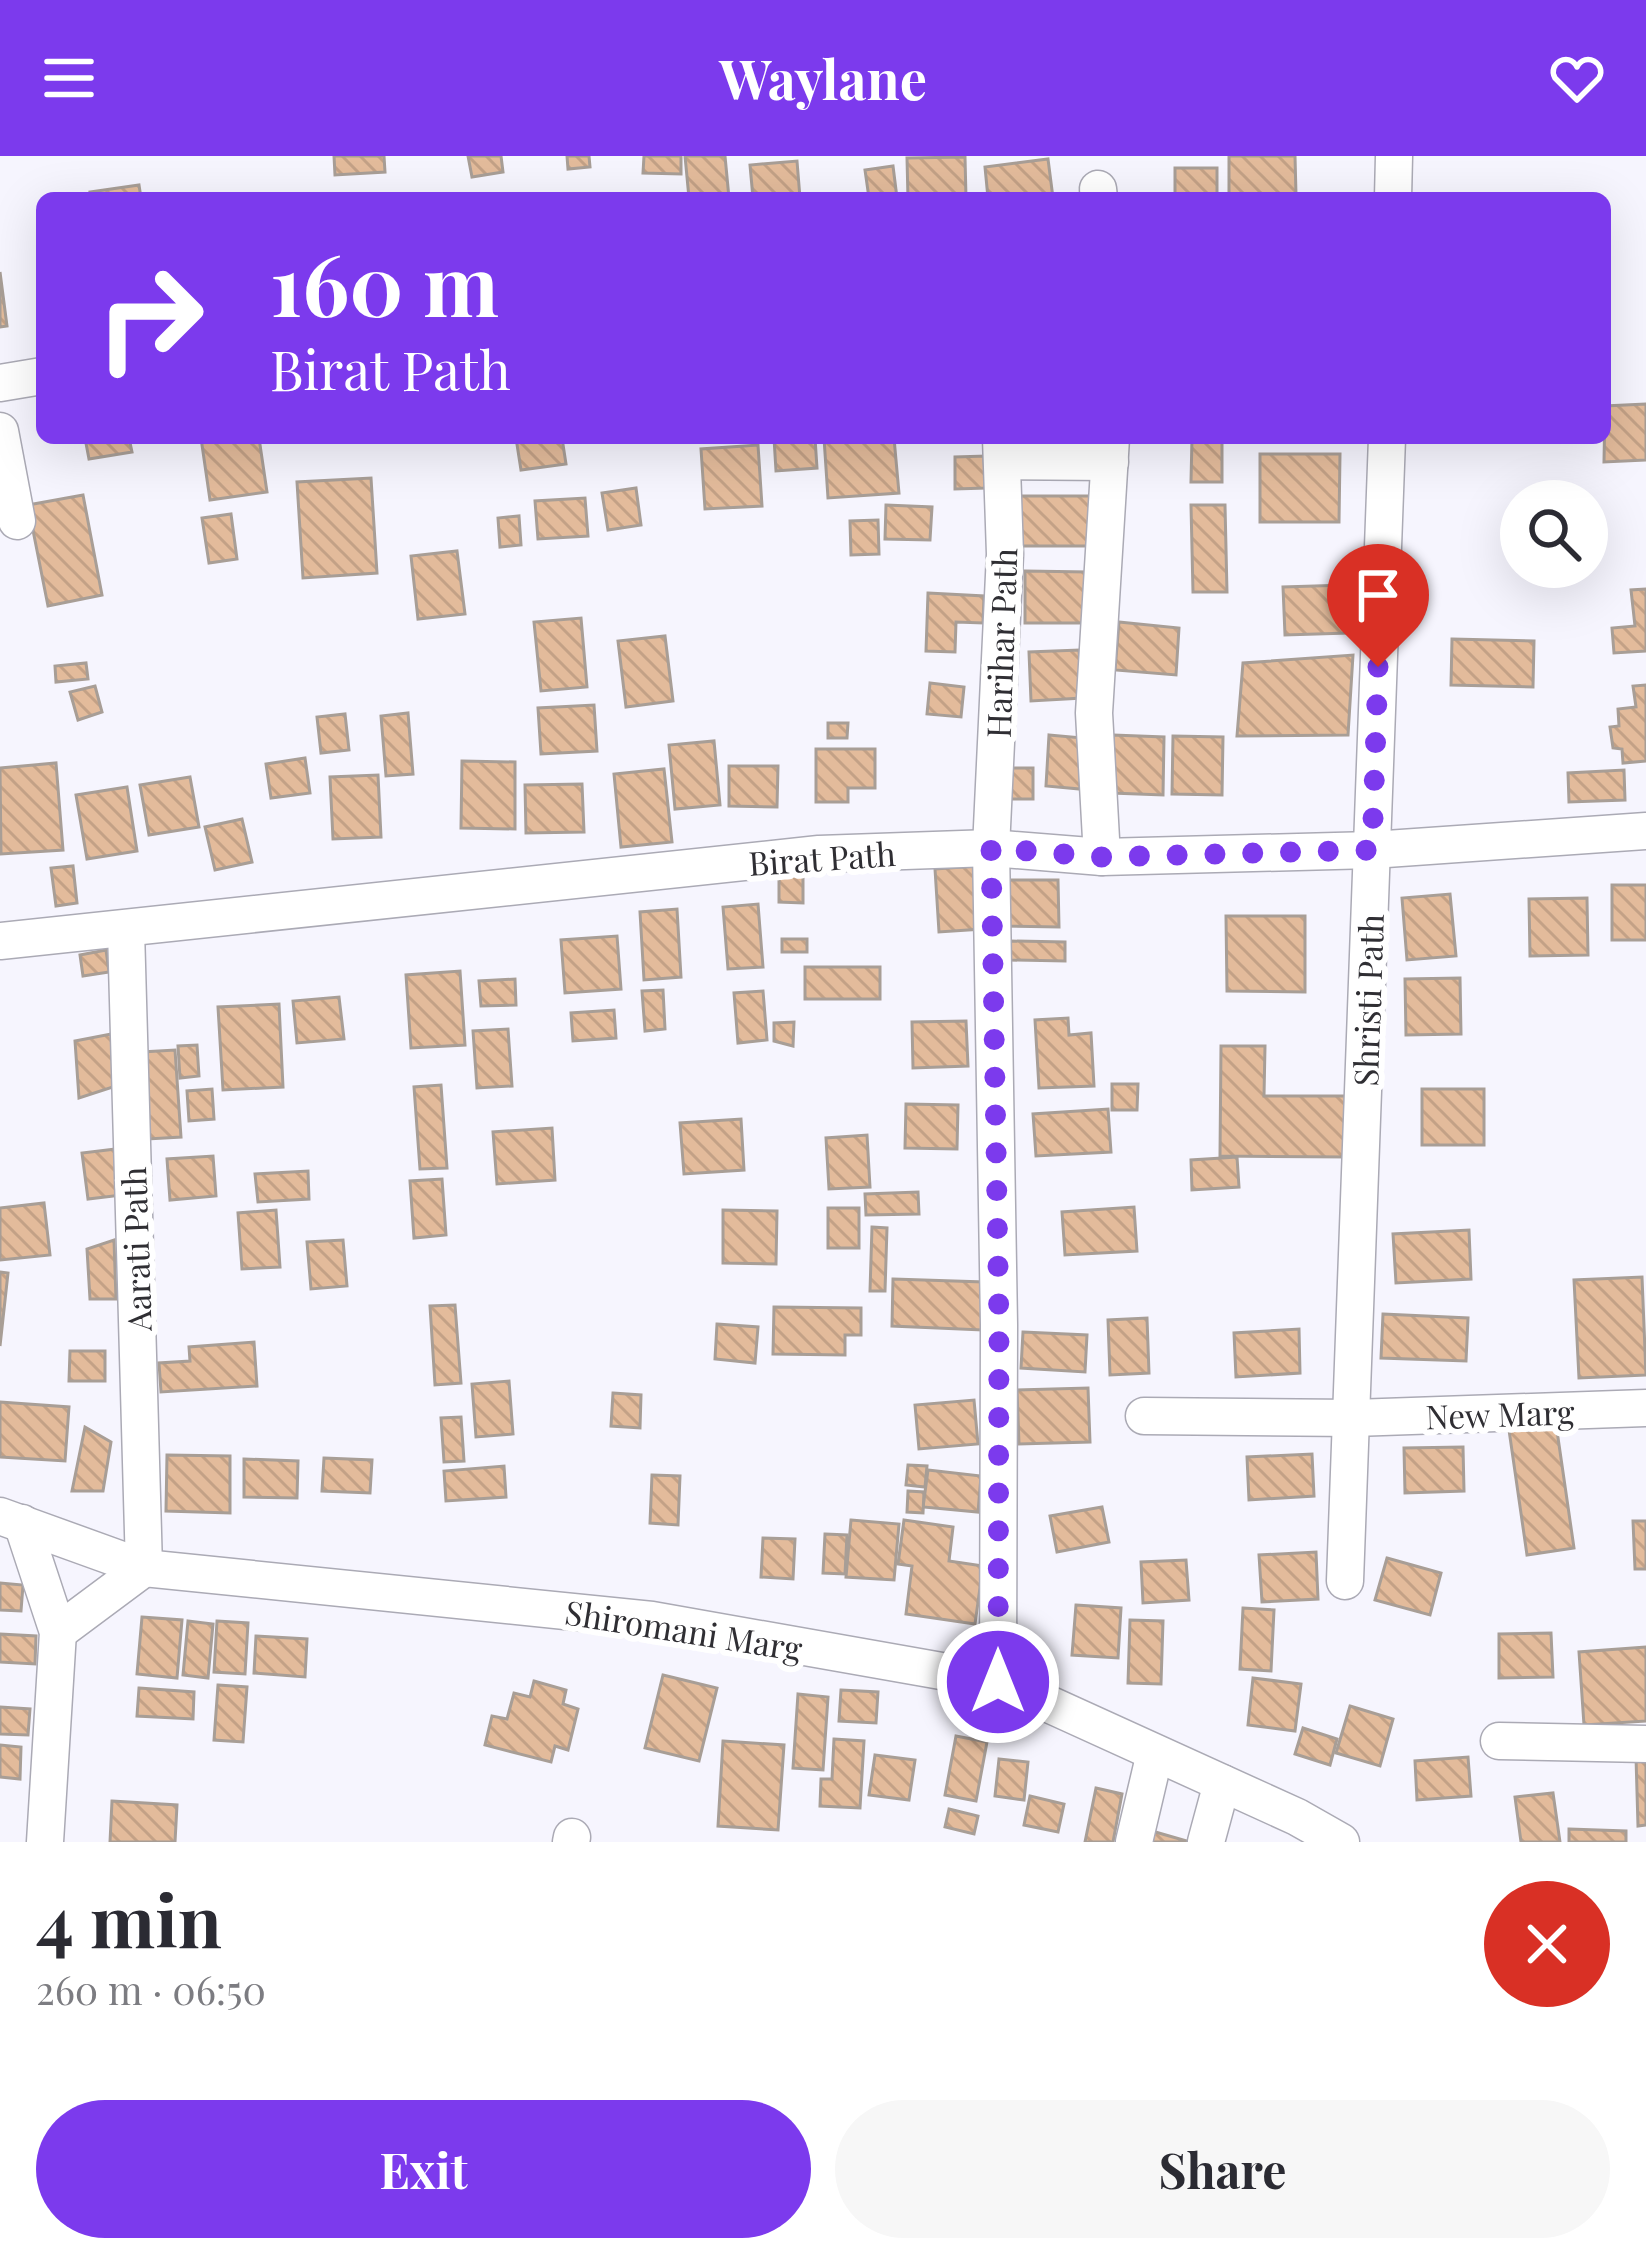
<!DOCTYPE html>
<meta charset="utf-8">
<style>
:root{--surface:#fff;--page:#f7f7f7;--text:#2b2b33;--muted:#7c7c81;--accent:#7c3aed}
body{margin:0;font-family:"Playfair Display",serif;background:var(--page);color:var(--text);height:100vh;display:flex;flex-direction:column;font-size:45px;white-space:nowrap}
*{box-sizing:border-box;margin:0}
p{font-size:39px;color:var(--muted)}
.icon{flex:none;width:66px;height:66px;fill:none;stroke:currentColor;stroke-width:2;stroke-linecap:round;stroke-linejoin:round}
.map{position:relative;height:1686px;overflow:hidden}
.details{display:flex;flex-direction:column;background:var(--surface);flex:1}
.details>*{flex:none}
.top-card{position:absolute;left:36px;top:36px;width:1575px;height:252px;border-radius:18px;box-shadow:0 12px 48px #0002;background:#7c3aed;color:#fff;overflow:hidden}
.fabs{position:absolute;left:1500px;top:324px;display:grid;gap:24px}
.fabs a{display:grid;place-items:center;width:108px;height:108px;border-radius:50%;background:var(--surface);box-shadow:0 12px 48px #0002;font-size:60px}
.pin{position:absolute;display:grid;place-items:center;width:102px;height:102px;color:#fff;margin:-123px -51px;border-radius:50% 50% 50% 0;rotate:-45deg;box-shadow:0 0 12px #0007}
.pin .icon{rotate:45deg}
.me{position:absolute;width:132px;margin:-66px;rotate:0deg;stroke-linejoin:round;filter:drop-shadow(0 0 9px #0008)}
.turn{display:flex;align-items:center;gap:42px;height:252px;padding:0 36px;font-size:54px}
.turn .icon{width:156px;height:156px;stroke-width:2.5}
.turn b{display:block;font-size:84px;line-height:102px}
.round{display:grid;place-items:center;flex:none;width:126px;height:126px;border-radius:63px;background:var(--page)}
.head{display:flex;align-items:center;justify-content:space-between;height:204px;padding:0 36px}
h1{font-size:72px;font-weight:700;line-height:90px}
.primary-button{display:flex;gap:24px;margin-top:auto;padding:24px 36px}
.primary-button a{flex:1;height:138px;border-radius:72px;background:var(--accent);color:#fff;font-size:48px;font-weight:700;line-height:138px;text-align:center}
.primary-button a+a{background:var(--page);color:var(--text)}
header{display:flex;justify-content:space-between;align-items:center;height:156px;padding:0 36px;background:var(--accent);color:#fff;font-size:54px;font-weight:700}
.map>svg:first-child{display:block}
</style>
<header><svg class="icon" aria-label="menu" viewBox="0 0 24 24"><path d="M4 6h16M4 12h16M4 18h16"/></svg>Waylane<svg class="icon" aria-label="heart" viewBox="0 0 24 24"><path d="M12 20l-8-8c-3-5 5-10 8-4 3-6 11-1 8 4z"/></svg></header>
<div class="map">
<svg width="1646" height="1686" viewBox="0 0 1646 1686">
<defs>
<pattern id="building-back-hatch" width="6" height="6" patternUnits="userSpaceOnUse" patternTransform="scale(3)"><rect width="6" height="6" fill="#e3bb9b"/><path d="M-1 5l2 2M0 0l6 6M5-1l2 2" fill="none" stroke="#c3a186"/></pattern>
</defs>
<rect width="100%" height="100%" fill="#f6f5fe"/>
<g fill="url(#building-back-hatch)" stroke="#a89e96" stroke-width="3">
<path d="M 334,0 L 384,0 L 385,16 L 335,19 Z"/>
<path d="M 468,0 L 501,0 L 503,16 L 472,21 Z"/>
<path d="M 567,0 L 589,0 L 590,11 L 568,13 Z"/>
<path d="M 644,0 L 681,0 L 681,18 L 643,17 Z"/>
<path d="M 685,0 L 725,0 L 729,42 L 689,42 Z"/>
<path d="M 1229,0 L 1295,0 L 1296,39 L 1229,40 Z"/>
<path d="M 965,1 L 966,42 L 908,42 L 907,2 Z"/>
<path d="M 1048,3 L 1053,42 L 988,42 L 985,11 Z"/>
<path d="M 797,5 L 800,42 L 753,42 L 750,9 Z"/>
<path d="M 893,10 L 897,42 L 869,42 L 865,14 Z"/>
<rect x="1175" y="12" width="42" height="30"/>
<path d="M 139,29 L 141,42 L 91,42 L 90,36 Z"/>
<path d="M 0,116 L 7,170 L 0,171 Z"/>
<path d="M 1646,248 L 1646,304 L 1604,306 L 1605,250 Z"/>
<path d="M 85,282 L 129,282 L 132,296 L 89,303 Z"/>
<path d="M 201,282 L 259,282 L 267,336 L 210,344 Z"/>
<path d="M 516,282 L 562,282 L 566,308 L 521,314 Z"/>
<path d="M 774,282 L 815,282 L 817,312 L 776,315 Z"/>
<path d="M 824,282 L 894,282 L 899,337 L 828,342 Z"/>
<path d="M 1192,282 L 1222,282 L 1222,326 L 1191,326 Z"/>
<path d="M 758,289 L 762,350 L 705,353 L 701,293 Z"/>
<path d="M 1260,298 L 1340,298 L 1339,366 L 1260,366 Z"/>
<path d="M 986,300 L 986,332 L 955,333 L 955,301 Z"/>
<path d="M 371,322 L 377,417 L 303,422 L 297,326 Z"/>
<path d="M 636,332 L 641,369 L 608,374 L 602,337 Z"/>
<path d="M 83,339 L 102,439 L 48,450 L 28,349 Z"/>
<path d="M 1019,340 L 1091,340 L 1092,390 L 1019,390 Z"/>
<path d="M 585,342 L 588,380 L 538,383 L 535,345 Z"/>
<path d="M 886,349 L 932,351 L 930,384 L 885,383 Z"/>
<path d="M 1191,349 L 1225,349 L 1227,436 L 1193,436 Z"/>
<path d="M 231,358 L 237,403 L 209,407 L 202,362 Z"/>
<path d="M 519,360 L 521,389 L 500,391 L 498,362 Z"/>
<path d="M 878,364 L 879,398 L 851,399 L 850,365 Z"/>
<path d="M 457,395 L 465,458 L 418,463 L 411,400 Z"/>
<path d="M 1025,415 L 1088,416 L 1088,467 L 1025,467 Z"/>
<path d="M 1346,429 L 1348,477 L 1285,479 L 1283,431 Z"/>
<path d="M 1646,433 L 1646,495 L 1614,497 L 1612,472 L 1635,470 L 1631,434 Z"/>
<path d="M 928,437 L 984,440 L 983,467 L 956,466 L 955,496 L 926,495 Z"/>
<path d="M 581,462 L 587,531 L 541,535 L 534,466 Z"/>
<path d="M 1119,466 L 1179,472 L 1176,519 L 1115,514 Z"/>
<path d="M 665,480 L 673,545 L 626,551 L 618,485 Z"/>
<path d="M 1452,483 L 1534,485 L 1533,531 L 1451,529 Z"/>
<path d="M 1079,494 L 1082,542 L 1031,545 L 1029,496 Z"/>
<path d="M 1353,499 L 1348,579 L 1237,580 L 1243,507 Z"/>
<path d="M 86,507 L 88,523 L 56,526 L 55,510 Z"/>
<path d="M 930,527 L 964,531 L 961,561 L 927,558 Z"/>
<path d="M 1646,529 L 1646,605 L 1623,607 L 1622,593 L 1613,592 L 1610,571 L 1619,570 L 1618,553 L 1636,551 L 1633,530 Z"/>
<path d="M 95,530 L 102,556 L 78,564 L 70,536 Z"/>
<path d="M 594,549 L 597,595 L 541,598 L 538,552 Z"/>
<path d="M 408,557 L 413,618 L 386,620 L 381,560 Z"/>
<path d="M 345,558 L 349,594 L 321,597 L 317,561 Z"/>
<path d="M 828,567 L 848,567 L 847,582 L 828,582 Z"/>
<path d="M 1049,579 L 1083,582 L 1080,633 L 1046,630 Z"/>
<path d="M 1113,579 L 1164,581 L 1163,639 L 1112,637 Z"/>
<path d="M 1173,580 L 1223,581 L 1222,639 L 1172,638 Z"/>
<path d="M 714,585 L 720,649 L 675,653 L 669,589 Z"/>
<path d="M 816,593 L 875,593 L 875,632 L 848,632 L 848,646 L 816,646 Z"/>
<path d="M 305,602 L 310,637 L 271,642 L 266,608 Z"/>
<path d="M 462,605 L 515,606 L 515,673 L 461,672 Z"/>
<path d="M 56,607 L 63,694 L 1,698 L 0,612 Z"/>
<path d="M 729,610 L 778,610 L 777,651 L 729,650 Z"/>
<rect x="1006" y="612" width="27" height="31"/>
<path d="M 664,613 L 672,686 L 621,691 L 614,618 Z"/>
<path d="M 1624,614 L 1625,644 L 1569,646 L 1568,617 Z"/>
<path d="M 378,619 L 381,681 L 333,683 L 330,621 Z"/>
<path d="M 190,621 L 199,671 L 149,679 L 140,629 Z"/>
<path d="M 582,628 L 584,676 L 526,677 L 525,629 Z"/>
<path d="M 127,631 L 137,695 L 87,703 L 76,639 Z"/>
<path d="M 242,663 L 252,706 L 215,714 L 205,671 Z"/>
<path d="M 73,710 L 77,747 L 56,750 L 51,712 Z"/>
<path d="M 977,710 L 982,773 L 939,776 L 935,713 Z"/>
<path d="M 779,720 L 803,720 L 803,747 L 779,746 Z"/>
<path d="M 1002,724 L 1058,724 L 1059,771 L 1002,770 Z"/>
<rect x="1612" y="729" width="34" height="55"/>
<path d="M 1450,738 L 1456,800 L 1407,804 L 1402,742 Z"/>
<path d="M 1587,742 L 1588,799 L 1530,800 L 1529,743 Z"/>
<path d="M 758,748 L 763,811 L 728,813 L 723,751 Z"/>
<path d="M 677,753 L 681,821 L 644,824 L 640,756 Z"/>
<path d="M 1226,760 L 1305,760 L 1305,836 L 1227,835 Z"/>
<path d="M 617,780 L 621,833 L 565,837 L 561,784 Z"/>
<rect x="782" y="783" width="25" height="13"/>
<path d="M 1010,785 L 1065,786 L 1065,805 L 1010,804 Z"/>
<path d="M 106,794 L 109,816 L 83,820 L 80,799 Z"/>
<rect x="805" y="811" width="75" height="32"/>
<path d="M 460,815 L 465,889 L 411,892 L 406,819 Z"/>
<path d="M 1460,822 L 1461,878 L 1406,879 L 1405,823 Z"/>
<path d="M 515,823 L 516,849 L 481,850 L 479,825 Z"/>
<path d="M 663,834 L 665,873 L 645,875 L 642,835 Z"/>
<path d="M 763,835 L 767,884 L 738,887 L 734,837 Z"/>
<path d="M 339,841 L 344,883 L 297,887 L 293,845 Z"/>
<path d="M 279,848 L 283,931 L 223,934 L 218,851 Z"/>
<path d="M 614,854 L 616,882 L 573,885 L 571,857 Z"/>
<path d="M 1068,862 L 1069,879 L 1091,877 L 1094,930 L 1039,932 L 1035,864 Z"/>
<path d="M 966,865 L 968,910 L 913,912 L 912,866 Z"/>
<path d="M 794,866 L 793,890 L 774,885 L 774,867 Z"/>
<path d="M 508,873 L 512,930 L 477,932 L 473,875 Z"/>
<path d="M 111,878 L 116,930 L 79,942 L 75,885 Z"/>
<path d="M 197,889 L 199,920 L 180,922 L 178,890 Z"/>
<path d="M 1221,890 L 1265,890 L 1264,940 L 1349,940 L 1349,1001 L 1220,1000 Z"/>
<path d="M 175,894 L 181,981 L 148,983 L 142,896 Z"/>
<path d="M 1112,928 L 1138,928 L 1137,954 L 1112,954 Z"/>
<path d="M 441,929 L 447,1012 L 420,1013 L 414,931 Z"/>
<path d="M 212,933 L 214,963 L 189,965 L 187,935 Z"/>
<rect x="1422" y="933" width="62" height="56"/>
<path d="M 906,948 L 958,949 L 957,993 L 905,992 Z"/>
<path d="M 1108,953 L 1111,996 L 1036,1000 L 1033,958 Z"/>
<path d="M 741,963 L 744,1014 L 684,1018 L 680,967 Z"/>
<path d="M 552,972 L 555,1024 L 497,1028 L 493,976 Z"/>
<path d="M 867,979 L 870,1031 L 829,1033 L 826,982 Z"/>
<path d="M 116,993 L 122,1039 L 88,1043 L 82,997 Z"/>
<path d="M 213,1000 L 216,1040 L 170,1044 L 167,1003 Z"/>
<path d="M 1237,1001 L 1239,1031 L 1192,1034 L 1191,1004 Z"/>
<path d="M 308,1015 L 309,1043 L 258,1046 L 255,1018 Z"/>
<path d="M 442,1023 L 446,1079 L 414,1082 L 410,1025 Z"/>
<path d="M 918,1036 L 919,1058 L 866,1059 L 865,1038 Z"/>
<path d="M 44,1047 L 50,1099 L 0,1104 L 0,1052 Z"/>
<path d="M 1134,1051 L 1137,1095 L 1065,1099 L 1062,1056 Z"/>
<rect x="828" y="1052" width="31" height="40"/>
<path d="M 276,1054 L 280,1111 L 242,1113 L 238,1057 Z"/>
<path d="M 723,1054 L 777,1055 L 776,1108 L 723,1107 Z"/>
<path d="M 872,1071 L 887,1072 L 885,1135 L 870,1135 Z"/>
<path d="M 1469,1074 L 1471,1123 L 1396,1127 L 1393,1078 Z"/>
<path d="M 114,1084 L 116,1143 L 90,1143 L 87,1093 Z"/>
<path d="M 343,1084 L 347,1130 L 311,1133 L 307,1086 Z"/>
<path d="M 0,1116 L 8,1117 L 0,1190 Z"/>
<path d="M 1642,1121 L 1646,1219 L 1579,1222 L 1574,1124 Z"/>
<path d="M 893,1123 L 984,1126 L 982,1174 L 892,1170 Z"/>
<path d="M 455,1149 L 461,1227 L 435,1229 L 430,1150 Z"/>
<path d="M 774,1151 L 861,1152 L 861,1179 L 845,1179 L 845,1199 L 773,1198 Z"/>
<path d="M 1383,1158 L 1468,1162 L 1466,1205 L 1381,1202 Z"/>
<path d="M 1147,1162 L 1149,1217 L 1110,1219 L 1108,1164 Z"/>
<path d="M 717,1168 L 758,1171 L 755,1207 L 715,1203 Z"/>
<path d="M 1299,1173 L 1300,1217 L 1236,1221 L 1234,1177 Z"/>
<path d="M 1023,1176 L 1087,1179 L 1085,1216 L 1021,1212 Z"/>
<path d="M 254,1186 L 257,1230 L 161,1236 L 159,1207 L 190,1205 L 189,1191 Z"/>
<path d="M 70,1195 L 105,1195 L 105,1225 L 69,1225 Z"/>
<path d="M 509,1225 L 513,1278 L 476,1281 L 472,1228 Z"/>
<path d="M 1088,1232 L 1090,1286 L 1019,1288 L 1017,1234 Z"/>
<path d="M 613,1237 L 641,1239 L 640,1272 L 611,1270 Z"/>
<path d="M 974,1244 L 978,1288 L 919,1293 L 915,1249 Z"/>
<path d="M 0,1246 L 69,1251 L 65,1305 L 0,1301 Z"/>
<path d="M 461,1261 L 464,1305 L 444,1306 L 441,1262 Z"/>
<path d="M 1555,1261 L 1574,1392 L 1527,1399 L 1508,1267 Z"/>
<path d="M 85,1271 L 111,1286 L 103,1335 L 72,1335 Z"/>
<path d="M 1463,1291 L 1464,1335 L 1405,1337 L 1404,1292 Z"/>
<path d="M 1312,1298 L 1314,1340 L 1249,1344 L 1247,1301 Z"/>
<path d="M 167,1299 L 230,1300 L 230,1357 L 166,1355 Z"/>
<path d="M 324,1302 L 372,1304 L 370,1337 L 322,1335 Z"/>
<path d="M 244,1303 L 298,1305 L 297,1342 L 244,1341 Z"/>
<path d="M 908,1309 L 927,1310 L 925,1331 L 906,1329 Z"/>
<path d="M 504,1310 L 506,1341 L 446,1345 L 444,1315 Z"/>
<path d="M 928,1314 L 981,1320 L 978,1356 L 923,1351 Z"/>
<path d="M 652,1319 L 680,1320 L 678,1369 L 650,1367 Z"/>
<path d="M 908,1335 L 924,1336 L 923,1357 L 907,1356 Z"/>
<path d="M 1102,1351 L 1109,1386 L 1057,1396 L 1050,1360 Z"/>
<path d="M 851,1364 L 899,1368 L 894,1424 L 846,1421 Z"/>
<path d="M 904,1364 L 953,1371 L 949,1405 L 983,1410 L 975,1468 L 906,1458 L 912,1410 L 898,1408 Z"/>
<path d="M 1633,1365 L 1646,1365 L 1646,1413 L 1635,1413 Z"/>
<path d="M 825,1378 L 847,1379 L 845,1418 L 823,1417 Z"/>
<path d="M 763,1382 L 795,1383 L 793,1423 L 761,1421 Z"/>
<path d="M 1316,1396 L 1318,1443 L 1262,1446 L 1259,1399 Z"/>
<path d="M 1387,1402 L 1441,1417 L 1430,1459 L 1375,1444 Z"/>
<path d="M 1186,1404 L 1189,1444 L 1143,1447 L 1141,1406 Z"/>
<path d="M 0,1427 L 23,1429 L 21,1455 L 0,1454 Z"/>
<path d="M 1076,1449 L 1121,1452 L 1118,1502 L 1072,1499 Z"/>
<path d="M 1243,1452 L 1274,1454 L 1271,1515 L 1240,1513 Z"/>
<path d="M 142,1461 L 182,1464 L 177,1522 L 137,1518 Z"/>
<path d="M 1130,1464 L 1163,1465 L 1161,1528 L 1128,1527 Z"/>
<path d="M 188,1465 L 213,1468 L 208,1522 L 183,1519 Z"/>
<path d="M 217,1465 L 248,1467 L 245,1518 L 214,1516 Z"/>
<path d="M 1551,1477 L 1553,1521 L 1499,1522 L 1499,1478 Z"/>
<path d="M 0,1478 L 36,1480 L 35,1508 L 0,1506 Z"/>
<path d="M 256,1480 L 307,1483 L 305,1521 L 254,1517 Z"/>
<path d="M 1646,1491 L 1646,1565 L 1584,1569 L 1579,1496 Z"/>
<path d="M 663,1519 L 717,1532 L 699,1605 L 645,1592 Z"/>
<path d="M 1253,1522 L 1301,1528 L 1295,1575 L 1248,1569 Z"/>
<path d="M 534,1525 L 566,1534 L 563,1548 L 578,1553 L 568,1594 L 555,1590 L 551,1606 L 485,1589 L 492,1560 L 507,1563 L 514,1537 L 530,1541 Z"/>
<path d="M 218,1529 L 247,1531 L 243,1586 L 214,1584 Z"/>
<path d="M 139,1532 L 194,1536 L 193,1563 L 137,1560 Z"/>
<path d="M 841,1534 L 878,1536 L 876,1567 L 839,1565 Z"/>
<path d="M 798,1538 L 828,1541 L 823,1614 L 793,1612 Z"/>
<path d="M 1350,1550 L 1393,1563 L 1380,1610 L 1336,1597 Z"/>
<path d="M 0,1551 L 30,1553 L 28,1579 L 0,1578 Z"/>
<path d="M 1303,1572 L 1337,1583 L 1330,1609 L 1295,1598 Z"/>
<path d="M 956,1580 L 987,1586 L 976,1645 L 945,1639 Z"/>
<path d="M 834,1583 L 864,1585 L 860,1652 L 820,1650 L 821,1623 L 832,1623 Z"/>
<path d="M 723,1585 L 784,1589 L 778,1674 L 718,1670 Z"/>
<path d="M 0,1589 L 21,1591 L 20,1623 L 0,1621 Z"/>
<path d="M 875,1599 L 915,1604 L 909,1644 L 869,1639 Z"/>
<path d="M 1468,1601 L 1471,1640 L 1417,1644 L 1415,1605 Z"/>
<path d="M 1636,1601 L 1646,1601 L 1646,1669 L 1638,1670 Z"/>
<path d="M 999,1603 L 1028,1606 L 1024,1644 L 995,1640 Z"/>
<path d="M 1096,1632 L 1122,1638 L 1113,1686 L 1085,1686 Z"/>
<path d="M 1553,1637 L 1560,1686 L 1521,1686 L 1515,1641 Z"/>
<path d="M 1030,1640 L 1064,1648 L 1058,1676 L 1024,1669 Z"/>
<path d="M 112,1645 L 177,1649 L 175,1686 L 110,1686 Z"/>
<path d="M 949,1653 L 978,1660 L 974,1678 L 945,1671 Z"/>
<path d="M 1145,1673 L 1190,1686 L 1141,1686 Z"/>
<path d="M 1569,1673 L 1626,1675 L 1626,1686 L 1569,1686 Z"/>
</g>
<g fill="none" stroke-linecap="round" stroke-linejoin="round">
<g stroke="#abaab5" stroke-width="39">
<g id="minor">
<path d="M 1098,33 L 1099,42"/>
<path d="M 1393,42 L 1394,0"/>
<path d="M 0,227 L 42,220"/>
<path d="M 0,275 L 17,365"/>
<path d="M 1002,305 L 1110,306"/>
<path d="M 1102,701 L 1094,557 L 1111,282"/>
<path d="M 0,785 L 819,698 L 991,692 L 1102,701 L 1372,694 L 1646,675"/>
<path d="M 1144,1260 L 1354,1262 L 1646,1252"/>
<path d="M 0,1360 L 144,1412 L 652,1464 L 998,1525 L 1297,1661 L 1341,1686"/>
<path d="M 22,1367 L 58,1476 L 45,1686"/>
<path d="M 1345,1425 L 1387,282"/>
<path d="M 58,1476 L 144,1412 L 126,774"/>
<path d="M 998,1525 L 999,1169 L 991,692 L 1005,398 L 1001,282"/>
<path d="M 1499,1585 L 1646,1588"/>
<path d="M 571,1686 L 572,1681"/>
<path d="M 1134,1686 L 1155,1597"/>
<path d="M 1206,1686 L 1222,1627"/>
</g>
</g>
<use href="#minor" stroke="#fff" stroke-width="36"/>
</g>
<g fill="none" stroke-linecap="round" stroke-linejoin="round">
<path stroke="#7c3aed" stroke-width="21" stroke-dasharray="0 37.8" d="M 998,1526 L 999,1169 L 991,692 L 1102,701 L 1372,694 L 1378,511"/>
</g>
<g text-anchor="middle" dominant-baseline="central" stroke-width="12" stroke-linejoin="round" paint-order="stroke">
<g font-size="33" fill="#2f2e33" stroke="#fff">
<text transform="translate(1000 487) rotate(-88)">Harihar Path</text>
<text transform="translate(822 701) rotate(-4)">Birat Path</text>
<text transform="translate(1367 844) rotate(-88)">Shristi Path</text>
<text transform="translate(135 1093) rotate(-92)">Aarati Path</text>
<text transform="translate(1500 1257) rotate(-2)">New Marg</text>
<text transform="translate(684 1473) rotate(9)">Shiromani Marg</text>
</g>
</g>
</svg>
<div class="fabs">
<a><svg class="icon" aria-label="search" viewBox="0 0 24 24"><circle cx="10" cy="10" r="6"/><path d="M15 15l6 6"/></svg></a>
</div>
<div class="pin" style="left:1378px;top:511px;background:#d93025"><svg class="icon" aria-label="arrive" viewBox="0 0 24 24"><path d="M6 21V4h12l-3 4 3 4H6"/></svg></div>
<svg class="me" style="left:998px;top:1526px" viewBox="-20 -20 40 40"><circle r="17" fill="#7c3aed" stroke="#fff" stroke-width="3"/><path d="M0-11L8 9 0 5-8 9z" fill="#fff"/></svg>
<div class="top-card">
<div class="turn"><svg class="icon" aria-label="right" viewBox="0 0 24 24"><path d="M7 20v-9h11M14 6l5 5-5 5"/></svg><div><b>160 m</b>Birat Path</div></div>
</div>
</div>
<section class="details">
<div class="head"><div><h1>4 min</h1><p>260 m · 06:50</p></div><a class="round" style="background:#d93025;color:#fff"><svg class="icon" aria-label="close" viewBox="0 0 24 24"><path d="M6 6l12 12M18 6L6 18"/></svg></a></div>
<div class="primary-button"><a>Exit</a><a>Share</a></div>
</section>
